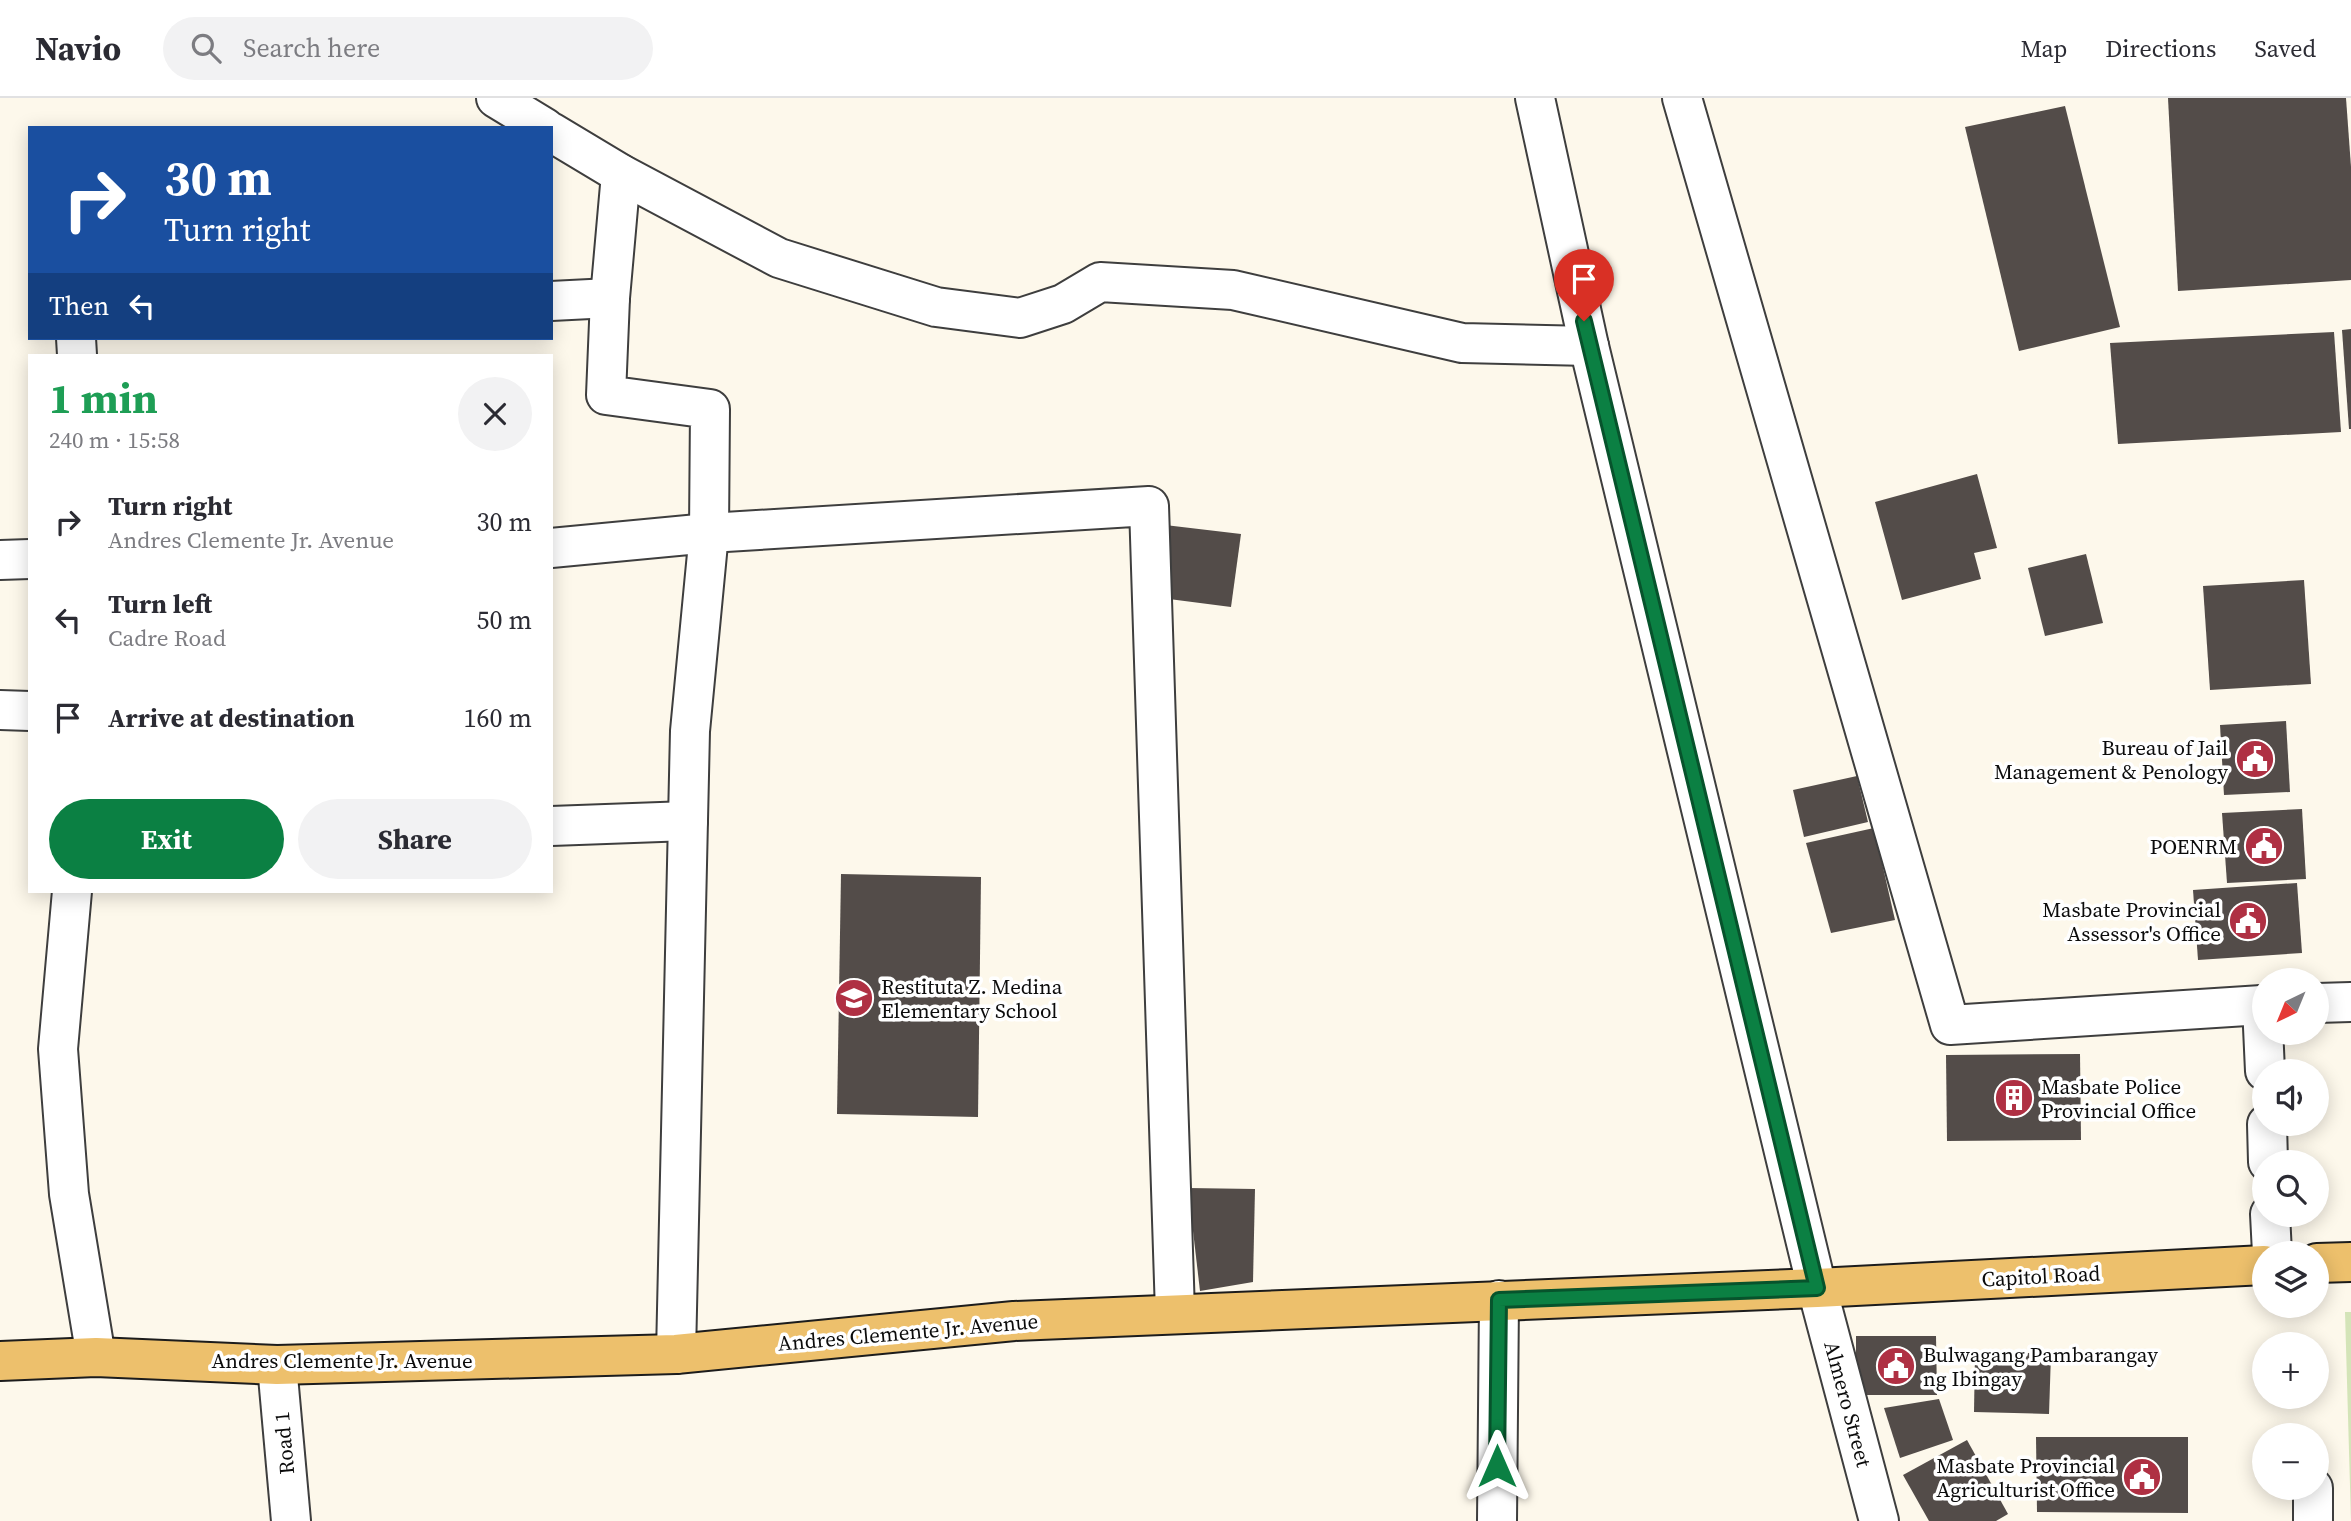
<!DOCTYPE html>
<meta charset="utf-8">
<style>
:root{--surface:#fff;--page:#f2f2f3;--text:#2b2b33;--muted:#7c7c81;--line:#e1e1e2;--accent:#0b8043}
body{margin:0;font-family:"Source Serif 4",serif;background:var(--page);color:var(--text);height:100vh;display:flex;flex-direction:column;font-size:26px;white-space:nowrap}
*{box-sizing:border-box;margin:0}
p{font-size:23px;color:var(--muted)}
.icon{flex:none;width:38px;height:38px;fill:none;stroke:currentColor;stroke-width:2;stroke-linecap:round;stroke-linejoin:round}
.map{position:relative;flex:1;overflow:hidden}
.details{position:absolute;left:28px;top:256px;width:525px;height:539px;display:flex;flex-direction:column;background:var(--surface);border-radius:0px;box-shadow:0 4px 18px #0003}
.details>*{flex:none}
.top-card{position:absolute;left:28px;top:28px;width:525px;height:214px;border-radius:0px;box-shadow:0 4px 18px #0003;background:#1a4fa0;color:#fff;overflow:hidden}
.needle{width:46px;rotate:223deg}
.fabs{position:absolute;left:2252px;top:870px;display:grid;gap:14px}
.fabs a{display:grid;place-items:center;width:77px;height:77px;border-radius:50%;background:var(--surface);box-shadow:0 4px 18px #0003;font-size:35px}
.pin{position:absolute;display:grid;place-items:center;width:60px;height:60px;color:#fff;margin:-72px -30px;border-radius:50% 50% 50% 0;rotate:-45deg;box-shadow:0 0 7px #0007}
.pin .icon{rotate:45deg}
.me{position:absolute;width:77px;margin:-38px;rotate:0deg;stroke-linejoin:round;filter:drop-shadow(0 0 5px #0008)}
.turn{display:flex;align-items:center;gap:24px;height:147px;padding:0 21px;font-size:32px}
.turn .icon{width:91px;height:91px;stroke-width:2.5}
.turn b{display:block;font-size:49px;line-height:60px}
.then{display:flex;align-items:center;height:66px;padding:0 21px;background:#0003;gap:14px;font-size:26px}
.round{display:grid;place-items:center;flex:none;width:74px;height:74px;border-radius:37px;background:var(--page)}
.headline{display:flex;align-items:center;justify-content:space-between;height:119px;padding:0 21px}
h1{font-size:42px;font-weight:700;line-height:52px;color:#1e9e55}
.cta{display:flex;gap:14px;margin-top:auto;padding:14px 21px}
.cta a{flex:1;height:80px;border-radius:42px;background:var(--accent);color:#fff;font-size:28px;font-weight:700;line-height:80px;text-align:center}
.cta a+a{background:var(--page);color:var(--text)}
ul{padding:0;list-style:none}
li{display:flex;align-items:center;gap:21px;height:98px;padding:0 21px}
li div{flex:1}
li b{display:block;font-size:26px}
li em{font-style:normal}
header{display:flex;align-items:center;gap:42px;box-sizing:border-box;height:98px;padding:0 35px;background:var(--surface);border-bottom:2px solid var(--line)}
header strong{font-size:33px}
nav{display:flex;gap:38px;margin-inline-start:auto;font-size:24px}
.search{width:490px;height:63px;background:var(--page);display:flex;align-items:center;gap:18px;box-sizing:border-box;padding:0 24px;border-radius:38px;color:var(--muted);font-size:26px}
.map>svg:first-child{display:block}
</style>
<header>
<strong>Navio</strong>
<div class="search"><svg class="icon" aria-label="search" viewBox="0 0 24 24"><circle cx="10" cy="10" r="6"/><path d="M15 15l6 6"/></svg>Search here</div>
<nav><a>Map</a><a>Directions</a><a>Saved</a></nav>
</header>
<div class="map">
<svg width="2351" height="1423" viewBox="0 0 2351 1423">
<rect width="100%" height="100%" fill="#fdf8eb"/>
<path fill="#d4e4b8" d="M 2345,1214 L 2351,1214 L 2351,1423 Z"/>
<g fill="#534c49">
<path d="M 2168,0 L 2346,0 L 2351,69 L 2351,182 L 2178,193 Z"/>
<path d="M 2065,8 L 2120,229 L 2019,253 L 1965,29 Z"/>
<path d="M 2351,231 L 2351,331 L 2349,331 L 2342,232 Z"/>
<path d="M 2334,234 L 2341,334 L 2118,346 L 2110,245 Z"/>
<path d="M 1977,376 L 1997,450 L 1974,455 L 1981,481 L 1902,502 L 1875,404 Z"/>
<path d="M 1165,427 L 1241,436 L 1231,509 L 1169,501 Z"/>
<path d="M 2086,456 L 2103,525 L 2045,538 L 2028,470 Z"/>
<path d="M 2304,482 L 2311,586 L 2210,592 L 2203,488 Z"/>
<path d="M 2286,623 L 2290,694 L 2224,697 L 2220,627 Z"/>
<path d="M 1857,678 L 1868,724 L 1804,739 L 1793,692 Z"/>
<path d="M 2302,711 L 2306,781 L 2227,785 L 2222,715 Z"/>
<path d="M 1874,730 L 1895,822 L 1831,835 L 1806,745 Z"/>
<path d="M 841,776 L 981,779 L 978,1019 L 837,1016 Z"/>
<path d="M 2297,785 L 2302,855 L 2198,862 L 2193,792 Z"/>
<path d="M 2080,956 L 2081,1042 L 1947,1043 L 1946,957 Z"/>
<path d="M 1188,1090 L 1255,1091 L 1253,1184 L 1200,1193 Z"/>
<path d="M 1856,1238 L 1936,1238 L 1937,1297 L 1856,1297 Z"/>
<path d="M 1975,1253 L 2051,1256 L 2049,1316 L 1974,1314 Z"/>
<path d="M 1939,1301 L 1953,1342 L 1900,1360 L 1884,1310 Z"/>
<path d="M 2036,1339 L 2188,1339 L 2188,1415 L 2037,1414 Z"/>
<path d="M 1967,1342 L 2008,1416 L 1996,1423 L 1929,1423 L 1903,1377 Z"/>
</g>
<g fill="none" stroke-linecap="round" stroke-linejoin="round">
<g stroke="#3e3e3e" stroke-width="42">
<g id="minor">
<path d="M 496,0 L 545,30"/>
<path d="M 1535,0 L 1589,248 L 1817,1190 L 1879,1423"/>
<path d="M 1682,0 L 1950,927 L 2262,907"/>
<path d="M 551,34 L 621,76 L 779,160 L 936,209 L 1020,220 L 1063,206 L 1100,184 L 1233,192 L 1462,245 L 1589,248"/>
<path d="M 621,76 L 610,200 L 606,297 L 710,311 L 709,435 L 1149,408 L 1175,1215"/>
<path d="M 551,203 L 610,200"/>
<path d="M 76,240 L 77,257"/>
<path d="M 551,450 L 709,435 L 690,633 L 676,1256"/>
<path d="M 0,462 L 30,461"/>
<path d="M 0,612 L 30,613"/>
<path d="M 551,728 L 688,723"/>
<path d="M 72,793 L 58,951 L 69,1096 L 96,1259"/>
<path d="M 2317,905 L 2351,904"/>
<path d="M 2264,907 L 2262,907 L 2265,973"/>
<path d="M 2267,1026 L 2268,1064"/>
<path d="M 2270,1116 L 2272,1155"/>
<path d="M 277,1267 L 291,1423"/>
<path d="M 2313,1390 L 2313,1423"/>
<path d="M 1497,1423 L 1499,1202"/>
</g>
</g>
<g stroke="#1c1c1c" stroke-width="42">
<g id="major">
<path d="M 2317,1165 L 2351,1164"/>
<path d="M 0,1263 L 96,1259 L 277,1267 L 676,1256 L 1014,1223 L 1817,1190 L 2264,1167"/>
</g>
</g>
<use href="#minor" stroke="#fff" stroke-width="38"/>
<use href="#major" stroke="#edc06c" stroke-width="38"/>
</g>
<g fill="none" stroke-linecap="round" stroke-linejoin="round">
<g stroke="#07532c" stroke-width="18">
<path id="route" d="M 1497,1368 L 1499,1202 L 1817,1190 L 1584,223"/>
</g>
<use href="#route" stroke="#0b8043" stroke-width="12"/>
</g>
<defs>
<g id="civic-disc" transform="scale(2.0125)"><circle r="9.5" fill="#af3043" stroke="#fff"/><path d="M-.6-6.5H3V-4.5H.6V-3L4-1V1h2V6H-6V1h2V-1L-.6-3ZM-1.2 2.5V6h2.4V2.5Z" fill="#fff"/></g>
<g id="school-disc" transform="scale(2.0125)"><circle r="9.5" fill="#af3043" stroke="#fff"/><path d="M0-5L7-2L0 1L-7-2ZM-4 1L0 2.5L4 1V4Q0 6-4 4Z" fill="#fff"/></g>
<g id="building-disc" transform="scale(2.0125)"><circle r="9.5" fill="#af3043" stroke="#fff"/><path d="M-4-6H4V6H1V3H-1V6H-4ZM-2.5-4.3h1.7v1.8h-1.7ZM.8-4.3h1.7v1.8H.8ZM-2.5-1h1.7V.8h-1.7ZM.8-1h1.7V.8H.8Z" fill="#fff"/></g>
</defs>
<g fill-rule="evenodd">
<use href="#civic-disc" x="2255" y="661"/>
<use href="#civic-disc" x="2264" y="748"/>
<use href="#civic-disc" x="2248" y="823"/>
<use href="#school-disc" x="854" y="900"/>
<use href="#building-disc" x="2014" y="1000"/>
<use href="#civic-disc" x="1896" y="1268"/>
<use href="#civic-disc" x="2142" y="1379"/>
</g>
<g text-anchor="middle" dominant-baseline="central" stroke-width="7" stroke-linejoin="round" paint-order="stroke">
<g font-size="21" fill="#0b0b0b" stroke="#fff" text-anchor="end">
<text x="2228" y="649">Bureau of Jail<tspan x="2228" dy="24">Management &amp; Penology</tspan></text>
<text x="2237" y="748">POENRM</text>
<text x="2221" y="811">Masbate Provincial<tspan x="2221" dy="24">Assessor's Office</tspan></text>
<text x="881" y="888" text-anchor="start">Restituta Z. Medina<tspan x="881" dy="24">Elementary School</tspan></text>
<text x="2041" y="988" text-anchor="start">Masbate Police<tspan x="2041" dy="24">Provincial Office</tspan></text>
<text x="1923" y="1256" text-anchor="start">Bulwagang Pambarangay<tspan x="1923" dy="24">ng Ibingay</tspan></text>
<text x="2115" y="1367">Masbate Provincial<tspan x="2115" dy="24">Agriculturist Office</tspan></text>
</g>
<g font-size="21" fill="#0b0b0b" stroke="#fff">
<text transform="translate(2041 1178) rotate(-3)">Capitol Road</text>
<text transform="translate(908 1234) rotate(-5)">Andres Clemente Jr. Avenue</text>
<text x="342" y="1262">Andres Clemente Jr. Avenue</text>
<text transform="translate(1848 1306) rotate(75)">Almero Street</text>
<text transform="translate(284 1345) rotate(-95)">Road 1</text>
</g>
</g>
</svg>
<div class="fabs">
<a><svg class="needle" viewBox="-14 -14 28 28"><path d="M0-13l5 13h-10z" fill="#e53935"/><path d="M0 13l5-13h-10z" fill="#7c7c81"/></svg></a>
<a><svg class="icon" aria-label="sound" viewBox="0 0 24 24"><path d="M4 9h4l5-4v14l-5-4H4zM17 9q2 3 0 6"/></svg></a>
<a><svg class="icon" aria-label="search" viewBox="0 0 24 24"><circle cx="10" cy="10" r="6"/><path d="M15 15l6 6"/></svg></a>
<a><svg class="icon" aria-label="layers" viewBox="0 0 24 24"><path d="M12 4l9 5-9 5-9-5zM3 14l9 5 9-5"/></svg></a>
<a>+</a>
<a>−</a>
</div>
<div class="pin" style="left:1584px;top:223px;background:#d93025"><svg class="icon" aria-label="arrive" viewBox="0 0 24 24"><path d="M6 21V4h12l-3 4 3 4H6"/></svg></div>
<svg class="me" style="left:1497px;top:1368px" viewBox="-20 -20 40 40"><path d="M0-17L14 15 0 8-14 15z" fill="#0b8043" stroke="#fff" stroke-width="4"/></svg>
<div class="top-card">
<div class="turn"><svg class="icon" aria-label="right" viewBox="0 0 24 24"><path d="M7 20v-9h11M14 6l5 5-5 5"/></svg><div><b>30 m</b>Turn right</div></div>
<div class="then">Then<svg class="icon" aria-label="left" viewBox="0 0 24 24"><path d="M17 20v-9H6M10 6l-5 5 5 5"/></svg></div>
</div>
<section class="details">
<div class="headline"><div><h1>1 min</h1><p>240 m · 15:58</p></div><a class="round"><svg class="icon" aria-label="close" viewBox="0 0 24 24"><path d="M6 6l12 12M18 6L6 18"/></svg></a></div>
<ul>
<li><svg class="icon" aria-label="right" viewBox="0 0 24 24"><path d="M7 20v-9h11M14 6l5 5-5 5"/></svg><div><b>Turn right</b><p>Andres Clemente Jr. Avenue</p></div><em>30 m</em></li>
<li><svg class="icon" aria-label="left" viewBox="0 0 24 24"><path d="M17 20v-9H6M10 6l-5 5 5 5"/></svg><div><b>Turn left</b><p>Cadre Road</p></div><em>50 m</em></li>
<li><svg class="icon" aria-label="arrive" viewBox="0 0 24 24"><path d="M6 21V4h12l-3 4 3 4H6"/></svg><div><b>Arrive at destination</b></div><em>160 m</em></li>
</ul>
<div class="cta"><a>Exit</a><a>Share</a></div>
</section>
</div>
